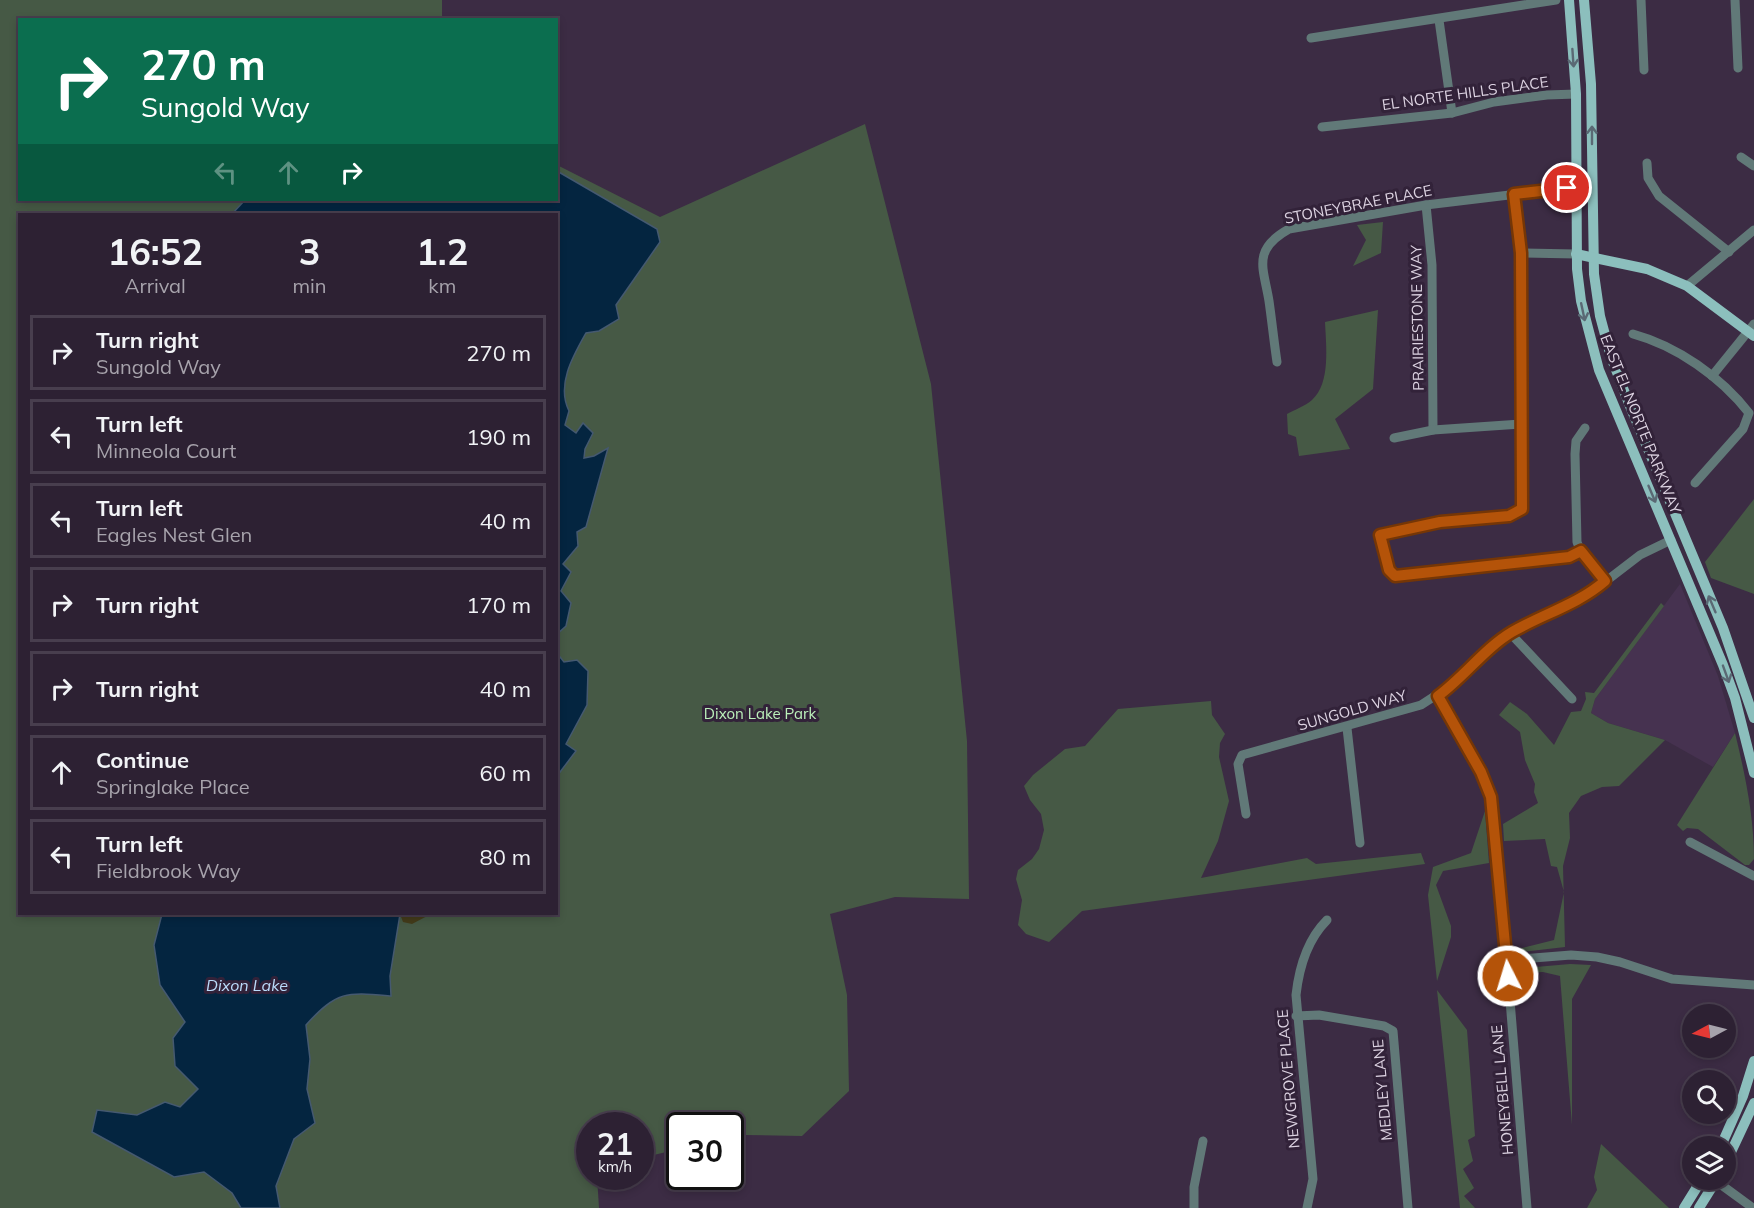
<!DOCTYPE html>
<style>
:root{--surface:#2d2133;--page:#392e3f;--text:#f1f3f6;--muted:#a7a3ac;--line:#483e4e}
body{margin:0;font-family:Mulish,sans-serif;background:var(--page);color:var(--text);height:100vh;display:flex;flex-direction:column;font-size:22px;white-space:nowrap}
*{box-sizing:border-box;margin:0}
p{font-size:20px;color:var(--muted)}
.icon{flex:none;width:33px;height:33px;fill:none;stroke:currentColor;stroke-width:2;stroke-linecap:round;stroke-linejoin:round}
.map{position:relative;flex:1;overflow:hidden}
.drawer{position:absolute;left:18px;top:213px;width:540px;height:702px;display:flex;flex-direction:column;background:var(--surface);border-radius:0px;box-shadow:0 3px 9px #0003,0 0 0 2px var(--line)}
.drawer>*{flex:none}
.top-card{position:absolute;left:18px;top:18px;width:540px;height:183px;border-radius:0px;box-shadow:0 3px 9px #0003,0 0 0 2px var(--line);background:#0b6e4f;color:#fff;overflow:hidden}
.needle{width:39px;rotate:263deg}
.fabs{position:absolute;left:1682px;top:1004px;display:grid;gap:12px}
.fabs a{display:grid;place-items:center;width:54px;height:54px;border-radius:50%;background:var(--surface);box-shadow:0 3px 9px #0003,0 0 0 2px var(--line);font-size:30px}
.speed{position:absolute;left:576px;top:1112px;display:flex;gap:12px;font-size:30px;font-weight:700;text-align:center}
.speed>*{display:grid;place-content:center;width:78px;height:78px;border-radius:50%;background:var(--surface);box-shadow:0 3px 9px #0003,0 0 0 2px var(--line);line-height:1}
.speed small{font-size:15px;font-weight:400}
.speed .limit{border:3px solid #111;border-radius:9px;background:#fff;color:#111}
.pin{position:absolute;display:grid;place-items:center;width:51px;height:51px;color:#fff;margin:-26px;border:3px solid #fff;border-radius:50%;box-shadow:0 2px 6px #0007}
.me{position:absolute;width:66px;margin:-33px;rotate:355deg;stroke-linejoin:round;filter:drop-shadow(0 0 4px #0008)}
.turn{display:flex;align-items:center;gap:21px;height:126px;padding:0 24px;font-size:27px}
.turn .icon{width:78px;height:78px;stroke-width:2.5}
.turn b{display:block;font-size:42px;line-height:51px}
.lanes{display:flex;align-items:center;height:57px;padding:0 24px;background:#0003;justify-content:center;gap:30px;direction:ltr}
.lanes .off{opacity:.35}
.eta{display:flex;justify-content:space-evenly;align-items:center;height:102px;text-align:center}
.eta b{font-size:36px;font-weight:700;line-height:42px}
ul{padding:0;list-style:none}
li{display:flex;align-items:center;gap:18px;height:75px;margin:0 12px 9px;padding:0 12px;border:3px solid var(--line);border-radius:0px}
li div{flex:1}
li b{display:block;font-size:22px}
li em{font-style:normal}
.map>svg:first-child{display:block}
</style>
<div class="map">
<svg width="1754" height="1208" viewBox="0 0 1754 1208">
<rect width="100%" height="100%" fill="#3c2c44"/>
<path fill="#463250" d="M 1680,584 L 1718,676 L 1735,733 L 1713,767 L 1665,740 L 1608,723 L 1591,713 L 1595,699 Z"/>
<g fill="#465945" fill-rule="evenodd">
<path d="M 0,0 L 442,0 L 442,20 L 20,20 L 20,200 L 556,200 L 557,165 L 660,217 L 865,124 L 931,384 L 967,741 L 969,899 L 895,897 L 830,914 L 847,995 L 849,1091 L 802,1136 L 745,1135 L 731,1138 L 730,1125 L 680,1125 L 679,1149 L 641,1158 L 640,1125 L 590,1125 L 590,1176 L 597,1176 L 599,1208 L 0,1208 ZM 20,214 L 556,214 L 556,914 L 20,914 Z"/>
<path d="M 1383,222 L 1381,253 L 1353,266 L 1366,240 L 1357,225 Z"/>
<path d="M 1378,310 L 1373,389 L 1335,419 L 1350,449 L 1299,456 L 1296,437 L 1288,434 L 1287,414 C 1294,410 1305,406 1312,400 C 1331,383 1326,345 1325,322 Z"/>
<path d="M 1754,499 L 1754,594 L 1711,578 L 1705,562 Z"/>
<path d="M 1661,603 L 1664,606 L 1595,699 L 1591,713 L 1608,723 L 1665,740 L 1619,786 L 1602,787 L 1581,796 L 1569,813 L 1570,838 L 1563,866 L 1565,947 L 1521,952 L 1518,949 L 1554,940 L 1564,892 L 1557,867 L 1551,866 L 1545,839 L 1504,841 L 1503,824 L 1538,803 L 1534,792 L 1535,784 L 1525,760 L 1520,732 L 1499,715 L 1510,702 L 1527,714 L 1554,745 L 1571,712 L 1581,711 L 1586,699 L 1585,692 L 1594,693 Z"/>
<path d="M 1211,701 L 1212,715 L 1225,734 L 1220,743 L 1219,757 L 1229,801 L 1218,841 L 1201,878 L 1307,858 L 1316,864 L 1421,853 L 1425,864 L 1082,911 L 1049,942 L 1026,934 L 1018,925 L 1022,900 L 1016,879 L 1018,870 L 1032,859 L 1039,849 L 1044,830 L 1041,814 L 1030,800 L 1024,786 L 1033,775 L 1065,749 L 1085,746 L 1118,709 Z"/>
<path d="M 1735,733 C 1745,774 1754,816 1754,859 L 1749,865 L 1745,865 L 1698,829 L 1687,828 L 1683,831 L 1677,825 Z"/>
<path d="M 1485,811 L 1489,863 L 1443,871 L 1436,885 L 1451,926 L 1451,937 L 1437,981 L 1428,895 L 1433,867 L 1471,853 Z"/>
<path d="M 1570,964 L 1591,965 L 1572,999 L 1572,1125 L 1560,976 L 1543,972 L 1524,973 L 1523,968 Z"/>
<path d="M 1437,990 L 1467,1030 L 1475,1136 L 1468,1140 L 1473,1161 L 1463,1169 L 1474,1188 L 1464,1196 L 1475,1208 L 1460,1208 Z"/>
<path d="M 1601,1144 L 1669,1208 L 1587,1208 L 1597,1190 L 1594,1177 Z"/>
</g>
<path fill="#433b1a" d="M 400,914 L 431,914 L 412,924 L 403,922 Z"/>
<g fill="#042540" stroke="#455970" stroke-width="1.5">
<path d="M 557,171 L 657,229 L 660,242 L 616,305 L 619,319 L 599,331 L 586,333 C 573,356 556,385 569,411 L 565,425 L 576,433 L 583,423 L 593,433 L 585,449 L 584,458 L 594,456 L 608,448 L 586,527 L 577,532 L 578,546 L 563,564 L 571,572 L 561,591 L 571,603 L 566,626 L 557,634 L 556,214 L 232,214 L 245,200 L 556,200 Z"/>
<path d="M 556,652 L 564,662 L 577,660 L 588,671 L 587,705 L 566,744 L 576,751 L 557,776 Z"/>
<path d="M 162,914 L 400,914 L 390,976 L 391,996 C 348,992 337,990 306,1025 L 310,1059 L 307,1089 L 315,1123 L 294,1139 L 276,1186 L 280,1208 L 241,1208 L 232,1193 L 204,1172 L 174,1177 L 92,1132 L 97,1110 L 137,1115 L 165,1102 L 180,1107 L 198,1089 L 175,1066 L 173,1038 L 185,1022 L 160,985 L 154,945 Z"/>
</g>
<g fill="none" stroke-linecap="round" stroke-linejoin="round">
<g stroke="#617978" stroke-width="9">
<path d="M 1641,0 L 1644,70"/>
<path d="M 1735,0 L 1738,68"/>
<path d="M 1439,20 L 1452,113"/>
<path d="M 1311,38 L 1556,0"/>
<path d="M 1322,127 L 1452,113 L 1494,102 L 1547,95 L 1576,94"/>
<path d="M 1741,157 L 1754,166"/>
<path d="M 1647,163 L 1648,178 L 1659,196 L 1729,252"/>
<path d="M 1514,194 L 1521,253 L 1522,509 L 1509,516 L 1440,522 L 1380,535 C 1383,550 1386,565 1395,577 L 1404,577 L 1569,557 L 1581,551"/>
<path d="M 1426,205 L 1432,265 L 1433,430"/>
<path d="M 1521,253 L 1576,254"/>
<path d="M 1687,286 L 1754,230"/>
<path d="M 1633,334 C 1677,346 1721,377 1749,413 L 1743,429 L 1695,483"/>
<path d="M 1277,362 C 1274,342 1272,322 1269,301 C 1264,269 1251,250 1289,229 L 1426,205 L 1576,187"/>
<path d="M 1712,376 L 1754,324"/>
<path d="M 1585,428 L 1576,441 L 1575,454 L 1577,542 L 1582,555 L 1605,581"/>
<path d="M 1394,438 L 1433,430 L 1521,424"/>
<path d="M 1510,633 L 1572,699"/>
<path d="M 1438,696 L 1481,772 L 1495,817 L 1527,1208"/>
<path d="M 1347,728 L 1360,843"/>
<path d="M 1246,814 L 1238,764 L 1242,755 L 1421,705 L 1461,679 L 1510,633 L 1584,598 L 1640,555 L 1671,540"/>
<path d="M 1690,842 L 1754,876"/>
<path d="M 1507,960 L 1571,955 L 1597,957 L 1620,962 L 1672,979 L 1754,985"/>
<path d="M 1296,1016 L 1319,1015 L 1384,1026 L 1393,1031 L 1408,1208"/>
<path d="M 1716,1181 L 1753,1208"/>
<path d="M 1194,1208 L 1194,1187 L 1203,1141"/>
<path d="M 1307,1208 L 1313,1179 L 1296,995 C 1299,968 1307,940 1327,920"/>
</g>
<g stroke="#8cbfbd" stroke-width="10">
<path d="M 1569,0 L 1576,94 L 1577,269 L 1581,301 L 1599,370 L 1723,665 L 1735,698 L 1754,773"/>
<path d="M 1584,0 L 1591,84 L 1594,274 L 1600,316 L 1611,357 L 1630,406 L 1723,628 L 1754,718"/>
<path d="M 1576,254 L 1647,269 L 1687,286 L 1754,336"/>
<path d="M 1721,1146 L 1743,1096 L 1754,1061"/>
<path d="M 1725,1165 L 1754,1103"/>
<path d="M 1684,1208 L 1702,1179"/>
<path d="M 1699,1208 L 1717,1179"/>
</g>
</g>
<defs><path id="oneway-shaft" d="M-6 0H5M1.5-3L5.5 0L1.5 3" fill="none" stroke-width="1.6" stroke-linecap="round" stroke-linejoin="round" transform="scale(1.5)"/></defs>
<g stroke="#5a6974">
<use href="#oneway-shaft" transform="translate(1573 58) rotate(86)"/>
<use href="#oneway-shaft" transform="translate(1592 135) rotate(-90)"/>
<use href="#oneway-shaft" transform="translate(1583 312) rotate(78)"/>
<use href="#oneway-shaft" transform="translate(1652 494) rotate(67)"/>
<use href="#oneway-shaft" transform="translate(1712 604) rotate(-113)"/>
<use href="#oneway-shaft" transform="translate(1726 674) rotate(70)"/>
</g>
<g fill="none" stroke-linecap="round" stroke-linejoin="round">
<g stroke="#753606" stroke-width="15">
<path id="route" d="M 1508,976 L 1491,797 L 1481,772 L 1438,696 C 1464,677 1485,648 1512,632 C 1543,614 1577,605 1605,581 L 1581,551 L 1569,557 L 1395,576 L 1389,570 L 1380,535 L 1440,522 L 1509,516 L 1522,509 L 1521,253 L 1514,194 L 1567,188"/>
</g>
<use href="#route" stroke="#b45309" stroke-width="10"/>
</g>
<g text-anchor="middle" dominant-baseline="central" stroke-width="6" stroke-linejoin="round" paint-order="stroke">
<g font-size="15" fill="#dcd2e1" stroke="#322239">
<text transform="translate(1465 93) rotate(-8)">EL NORTE HILLS PLACE</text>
<text transform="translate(1358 204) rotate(-11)">STONEYBRAE PLACE</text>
<text transform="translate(1417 318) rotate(-91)">PRAIRIESTONE WAY</text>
<text transform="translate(1641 424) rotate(68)">EAST EL NORTE PARKWAY</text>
<text transform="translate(1352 710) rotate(-16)">SUNGOLD WAY</text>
<text transform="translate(1288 1079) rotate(-95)">NEWGROVE PLACE</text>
<text transform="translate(1382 1090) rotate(-95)">MEDLEY LANE</text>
<text transform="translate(1502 1090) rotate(-95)">HONEYBELL LANE</text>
</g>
<g font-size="15" fill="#bbf1ba" stroke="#322239">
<text x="760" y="713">Dixon Lake Park</text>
</g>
<g font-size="16" font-style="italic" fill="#bbdcfb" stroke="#322239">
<text x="247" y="985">Dixon Lake</text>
</g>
</g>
</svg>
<div class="fabs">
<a><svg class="needle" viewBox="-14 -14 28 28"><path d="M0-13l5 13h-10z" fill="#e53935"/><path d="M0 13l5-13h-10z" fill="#a7a3ac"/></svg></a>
<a><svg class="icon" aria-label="search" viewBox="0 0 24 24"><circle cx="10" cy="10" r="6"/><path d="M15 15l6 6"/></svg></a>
<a><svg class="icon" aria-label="layers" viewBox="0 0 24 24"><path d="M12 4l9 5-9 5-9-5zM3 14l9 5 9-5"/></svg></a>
</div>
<div class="speed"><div>21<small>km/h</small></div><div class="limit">30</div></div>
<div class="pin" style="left:1567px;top:188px;background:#d93025"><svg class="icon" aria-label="arrive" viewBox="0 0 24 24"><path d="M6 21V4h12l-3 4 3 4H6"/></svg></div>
<svg class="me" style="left:1508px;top:976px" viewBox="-20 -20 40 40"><circle r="17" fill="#b45309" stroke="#fff" stroke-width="3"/><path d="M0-11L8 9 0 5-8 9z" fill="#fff"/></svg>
<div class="top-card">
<div class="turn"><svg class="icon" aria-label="right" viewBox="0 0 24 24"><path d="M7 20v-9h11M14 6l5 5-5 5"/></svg><div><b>270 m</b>Sungold Way</div></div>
<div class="lanes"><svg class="icon off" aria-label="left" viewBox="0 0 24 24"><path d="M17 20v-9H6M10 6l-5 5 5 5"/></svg><svg class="icon off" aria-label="ahead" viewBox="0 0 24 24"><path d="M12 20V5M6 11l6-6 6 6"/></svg><svg class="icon" aria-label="right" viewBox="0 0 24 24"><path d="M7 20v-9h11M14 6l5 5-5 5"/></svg></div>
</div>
<section class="drawer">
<div class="eta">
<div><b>16:52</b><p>Arrival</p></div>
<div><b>3</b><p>min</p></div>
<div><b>1.2</b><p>km</p></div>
</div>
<ul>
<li><svg class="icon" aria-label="right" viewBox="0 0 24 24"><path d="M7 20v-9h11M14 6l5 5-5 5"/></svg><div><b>Turn right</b><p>Sungold Way</p></div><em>270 m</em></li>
<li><svg class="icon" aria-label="left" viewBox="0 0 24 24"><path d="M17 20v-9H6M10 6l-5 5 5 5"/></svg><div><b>Turn left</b><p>Minneola Court</p></div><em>190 m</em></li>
<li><svg class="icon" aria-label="left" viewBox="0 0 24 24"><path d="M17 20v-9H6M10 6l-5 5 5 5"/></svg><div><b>Turn left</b><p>Eagles Nest Glen</p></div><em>40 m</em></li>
<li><svg class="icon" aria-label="right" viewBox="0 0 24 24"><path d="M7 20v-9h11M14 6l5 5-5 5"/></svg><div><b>Turn right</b></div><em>170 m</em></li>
<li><svg class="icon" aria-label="right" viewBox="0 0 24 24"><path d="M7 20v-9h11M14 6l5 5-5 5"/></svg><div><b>Turn right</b></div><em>40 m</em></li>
<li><svg class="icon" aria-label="ahead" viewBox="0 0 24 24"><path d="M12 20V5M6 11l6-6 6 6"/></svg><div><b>Continue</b><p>Springlake Place</p></div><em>60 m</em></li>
<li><svg class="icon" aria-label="left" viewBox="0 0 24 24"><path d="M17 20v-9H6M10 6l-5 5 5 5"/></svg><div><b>Turn left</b><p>Fieldbrook Way</p></div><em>80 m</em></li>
</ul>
</section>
</div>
